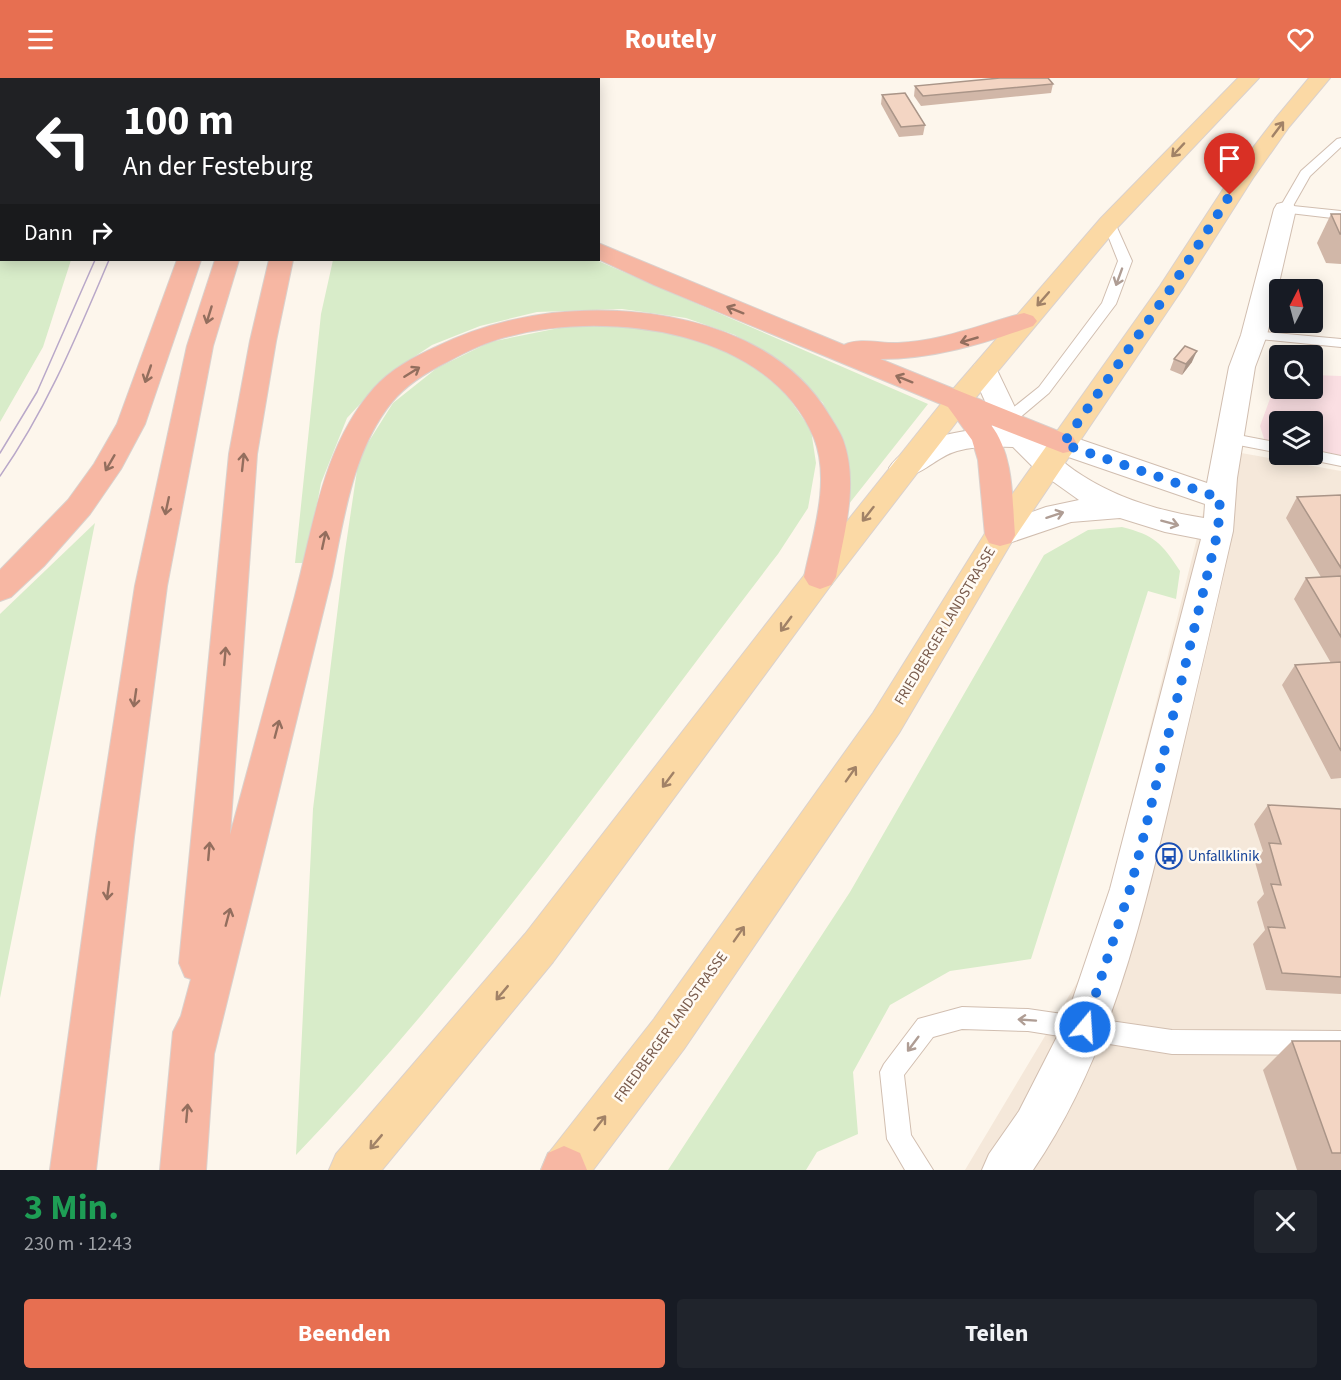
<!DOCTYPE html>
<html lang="de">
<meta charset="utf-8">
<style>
:root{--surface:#171b24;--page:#20242c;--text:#f1f3f6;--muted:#9ea1a6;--accent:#e76f51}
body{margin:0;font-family:"Source Sans 3",sans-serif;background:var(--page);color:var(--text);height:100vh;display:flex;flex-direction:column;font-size:22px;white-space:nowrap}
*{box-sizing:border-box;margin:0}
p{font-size:20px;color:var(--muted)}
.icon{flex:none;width:33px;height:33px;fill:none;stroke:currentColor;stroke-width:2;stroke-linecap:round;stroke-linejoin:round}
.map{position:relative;height:1092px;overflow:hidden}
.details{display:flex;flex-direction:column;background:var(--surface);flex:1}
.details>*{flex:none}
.guide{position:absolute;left:0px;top:0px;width:600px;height:183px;box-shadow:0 3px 15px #0003;background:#202124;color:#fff;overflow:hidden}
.needle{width:39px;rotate:6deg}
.tools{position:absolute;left:1269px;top:201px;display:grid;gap:12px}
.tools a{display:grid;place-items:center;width:54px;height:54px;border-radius:6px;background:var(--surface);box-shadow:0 3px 15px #0003;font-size:30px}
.pin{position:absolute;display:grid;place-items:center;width:51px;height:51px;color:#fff;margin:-62px -26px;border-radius:50% 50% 50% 0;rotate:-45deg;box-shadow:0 0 6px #0007}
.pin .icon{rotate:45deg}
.me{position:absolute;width:66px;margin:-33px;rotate:18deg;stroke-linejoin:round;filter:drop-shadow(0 0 4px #0008)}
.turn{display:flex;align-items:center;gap:21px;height:126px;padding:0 24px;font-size:27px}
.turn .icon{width:78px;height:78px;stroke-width:2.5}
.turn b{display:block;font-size:42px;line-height:51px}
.then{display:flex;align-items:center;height:57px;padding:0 24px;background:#0003;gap:12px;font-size:22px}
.round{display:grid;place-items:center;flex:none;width:63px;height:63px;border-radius:6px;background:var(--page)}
.summary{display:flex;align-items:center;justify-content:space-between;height:102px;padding:0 24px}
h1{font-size:36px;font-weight:700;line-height:45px;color:#1e9e55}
.primary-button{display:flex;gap:12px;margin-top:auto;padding:12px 24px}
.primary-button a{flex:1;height:69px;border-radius:6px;background:var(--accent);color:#fff;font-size:24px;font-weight:700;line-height:69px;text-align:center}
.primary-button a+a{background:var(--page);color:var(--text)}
header{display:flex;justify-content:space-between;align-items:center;height:78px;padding:0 24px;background:var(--accent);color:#fff;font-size:27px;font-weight:700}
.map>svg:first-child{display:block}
</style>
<header><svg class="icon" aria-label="menu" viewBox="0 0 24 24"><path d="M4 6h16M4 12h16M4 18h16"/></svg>Routely<svg class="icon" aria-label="heart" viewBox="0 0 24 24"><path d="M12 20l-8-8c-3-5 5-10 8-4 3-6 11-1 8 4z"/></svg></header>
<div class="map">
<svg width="1341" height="1092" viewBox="0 0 1341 1092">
<rect width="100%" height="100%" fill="#fdf6ec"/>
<path fill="#f5e8da" d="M 1219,371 L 1341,393 L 1341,1092 L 965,1092 L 1094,876 Z"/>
<path fill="#fbdfe3" d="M 1279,296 L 1280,310 L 1312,310 L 1313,297 L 1341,298 L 1341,387 L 1312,376 L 1312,344 L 1280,344 L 1279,371 L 1266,367 L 1260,348 Z"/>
<g fill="#d8ecc9">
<path d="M 0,139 L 2,182 L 71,182 L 43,269 L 0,344 Z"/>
<path d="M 333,182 L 596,182 L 928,326 L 841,436 L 844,374 L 823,325 L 791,292 L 735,257 L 686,240 L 622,231 L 537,234 L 480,248 L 432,267 L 387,297 L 347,340 L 321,405 L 306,485 L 295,485 L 321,236 Z"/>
<path d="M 599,247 L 643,250 L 701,262 L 742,280 L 784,313 L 811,352 L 816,385 L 808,430 L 778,476 C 621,679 474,892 296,1077 L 313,731 L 344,480 L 359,379 L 393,325 L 437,290 L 490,264 L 564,249 Z"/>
<path d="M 95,445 L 0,920 L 0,536 Z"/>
<path d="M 1122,449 C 1154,457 1162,465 1180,493 L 1176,521 L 1148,513 L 1031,881 L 950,893 L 890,927 L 853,994 L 858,1056 L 817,1074 L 806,1092 L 668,1092 L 850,814 L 1044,477 L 1088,452 Z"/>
</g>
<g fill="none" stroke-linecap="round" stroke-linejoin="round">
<g stroke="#d1beb0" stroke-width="2">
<g id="lane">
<path d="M 1341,60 L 1341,69 L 1310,98 L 1293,128 L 1341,133 L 1341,141 L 1281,134 L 1279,131 L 1301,93 L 1337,61 Z"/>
<path d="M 1109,141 L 1115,145 L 1132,183 L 1116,226 L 1049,315 L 1004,353 L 994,353 L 991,349 L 994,345 L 1039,309 L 1102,225 L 1118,183 L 1103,145 Z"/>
<path d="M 1254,253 L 1341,261 L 1341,269 L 1249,260 L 1247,257 Z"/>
<path d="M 1228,355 L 1280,365 L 1280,375 L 1223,364 L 1220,360 Z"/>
<path d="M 1312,372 L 1341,378 L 1341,388 L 1302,380 L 1300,376 L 1312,376 Z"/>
<path d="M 962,929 L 1028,931 L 1172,952 L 1341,953 L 1341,977 L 1172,976 L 1028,953 L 962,951 L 933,959 L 904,997 L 911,1057 L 933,1092 L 905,1092 L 887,1061 L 880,994 L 884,986 L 918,941 Z"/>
</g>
</g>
<g stroke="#d1beb0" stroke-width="2">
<path id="street" d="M 1285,124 L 1293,126 L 1296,131 L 1267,257 L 1255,289 L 1237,400 L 1233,453 C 1214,537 1194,621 1174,706 C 1143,838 1111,978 1033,1092 L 982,1092 L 989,1076 L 1019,1033 L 1066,941 L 1110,811 L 1201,461 L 1165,454 L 1120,440 L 1071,444 L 1000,468 L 989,465 L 985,457 L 989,449 L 1004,444 L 1046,429 L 1079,422 L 1034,390 L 1013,369 C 995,368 975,368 957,373 C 934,379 918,404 894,397 L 889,390 C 908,360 964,351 997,350 L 971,292 L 975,286 L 984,284 L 993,286 L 997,292 L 1021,342 L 1029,352 L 1073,359 L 1207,405 L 1229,289 L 1241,257 L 1274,131 L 1277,126 ZM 1051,373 L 1205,426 L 1204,440 C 1150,432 1091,412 1051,373 Z"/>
</g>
<g stroke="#dad1cd" stroke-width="2">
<g id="primary">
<path d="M 1238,0 L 1259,0 L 1117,150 L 968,329 L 831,507 L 553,884 L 382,1092 L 329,1092 L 336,1076 L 525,856 L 809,491 L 948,317 L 1101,140 Z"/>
<path d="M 1309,0 L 1330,0 L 1289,49 L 1253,100 L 1183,210 L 1011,465 L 899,655 L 684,971 L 593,1092 L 541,1092 L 548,1076 L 654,941 L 873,635 L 989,449 L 1160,208 L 1235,93 L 1275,41 Z"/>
</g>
</g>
<g stroke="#dad1cd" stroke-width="2">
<g id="highway">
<path d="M 280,0 L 300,0 L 279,2 Z"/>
<rect x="341" y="0" width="20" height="2"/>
<path d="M 431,0 L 451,0 L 430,2 Z"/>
<path d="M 598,165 L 844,267 C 859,259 882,266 898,265 C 943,263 982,246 1024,235 L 1033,238 L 1037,243 L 1033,248 C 983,266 933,281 880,281 L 1073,359 L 1077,366 L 1073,373 L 1063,375 L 991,347 C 1014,377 1012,421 1015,457 L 1011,465 L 1000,468 L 989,465 L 985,457 L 978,382 L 972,362 L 948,329 L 654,207 L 598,181 Z"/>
<path d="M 177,182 L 201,182 L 145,346 L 121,391 L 90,436 L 44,488 L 11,519 L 0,523 L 0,492 L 68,422 L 94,386 L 117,346 Z"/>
<path d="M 215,182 L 239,182 L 213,268 L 167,508 L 134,759 L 96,1092 L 50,1092 L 96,759 L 135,508 L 187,268 Z"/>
<path d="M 269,182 L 293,182 L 276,263 L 257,376 L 230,757 C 252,677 273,597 295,518 C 314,446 323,368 374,310 C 391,291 414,279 436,269 C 473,251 512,240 552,235 C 649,224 776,247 829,337 C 834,345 840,354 843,362 C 859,406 844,455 836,499 L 831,507 L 820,511 L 809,507 L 804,499 C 813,456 831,403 814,360 C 770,252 609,232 510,258 C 488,263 467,273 447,284 C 427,294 407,306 392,324 C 353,372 344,439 332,498 L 214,976 L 206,1092 L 160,1092 L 173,954 L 181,938 L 191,901 L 185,899 L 179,885 L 229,376 L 250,263 Z"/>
<path d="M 564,1068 L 580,1075 L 587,1092 L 541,1092 L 548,1075 Z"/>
</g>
</g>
<use href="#lane" fill="#fff" fill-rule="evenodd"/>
<use href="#street" fill="#fff" fill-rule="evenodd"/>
<use href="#primary" fill="#fbd9a5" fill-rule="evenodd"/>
<use href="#highway" fill="#f7b7a3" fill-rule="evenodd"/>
<g stroke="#b9a8c9" stroke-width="1.5">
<path d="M 0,375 L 37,314 L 95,182"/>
<path d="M 0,398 C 47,331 77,257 109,182"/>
</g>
</g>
<g fill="#d1b7a8">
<path d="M 1053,6 L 1051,15 L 921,28 L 914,18 L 915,8 Z"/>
<path d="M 882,17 L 925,47 L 923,57 L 899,59 L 881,26 Z"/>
<path d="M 1331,136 L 1341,136 L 1341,186 L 1326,185 L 1317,165 Z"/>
<path d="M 1174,281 L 1192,284 L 1182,297 L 1170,292 Z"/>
<path d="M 1341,417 L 1341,700 L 1331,701 L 1282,607 L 1295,587 L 1331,585 L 1294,521 L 1306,500 L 1321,499 L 1286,440 L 1297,419 Z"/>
<path d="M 1268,727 L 1341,731 L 1341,916 L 1266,912 L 1253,866 L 1265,852 L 1257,824 L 1264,816 L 1255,784 L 1263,773 L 1254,746 Z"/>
<path d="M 1292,963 L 1341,963 L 1341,1092 L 1297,1092 L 1263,992 Z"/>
</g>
<path fill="#aa9588" d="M 1197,273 L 1192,284 L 1182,297 L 1186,286 Z"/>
<g fill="#f3d5c3" stroke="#aa9588" stroke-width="1.5">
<path d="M 1000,0 L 1048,0 L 1053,6 L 923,18 L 915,8 Z"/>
<path d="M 905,15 L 925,47 L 901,49 L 882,17 Z"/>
<path d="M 1331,136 L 1341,136 L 1341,156 L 1340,156 Z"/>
<path d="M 1185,268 L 1197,273 L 1186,286 L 1174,281 Z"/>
<path d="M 1341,417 L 1341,490 L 1297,419 Z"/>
<path d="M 1341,498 L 1341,559 L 1306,500 Z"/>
<path d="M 1341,584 L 1341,673 L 1295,587 Z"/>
<path d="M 1268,727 L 1341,731 L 1341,899 L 1282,895 L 1268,849 L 1285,850 L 1271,806 L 1281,807 L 1269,765 L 1281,766 Z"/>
<path d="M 1292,963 L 1341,963 L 1341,1075 L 1332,1075 Z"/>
</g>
<defs><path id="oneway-shaft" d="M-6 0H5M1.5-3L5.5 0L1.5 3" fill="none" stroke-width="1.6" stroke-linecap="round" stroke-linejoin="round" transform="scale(1.5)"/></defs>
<g stroke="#a18267">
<use href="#oneway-shaft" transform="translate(1278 51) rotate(-53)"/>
<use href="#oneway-shaft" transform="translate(1178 72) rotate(133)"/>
<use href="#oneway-shaft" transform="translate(1043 221) rotate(131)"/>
<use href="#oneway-shaft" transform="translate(868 436) rotate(128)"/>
<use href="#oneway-shaft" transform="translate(786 546) rotate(126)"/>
<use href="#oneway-shaft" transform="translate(851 696) rotate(-55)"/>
<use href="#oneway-shaft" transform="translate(668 702) rotate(127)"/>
<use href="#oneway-shaft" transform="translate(739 856) rotate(-55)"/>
<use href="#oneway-shaft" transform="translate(502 915) rotate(130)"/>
<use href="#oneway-shaft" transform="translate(600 1045) rotate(-52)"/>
<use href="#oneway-shaft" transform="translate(376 1064) rotate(130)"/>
</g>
<g stroke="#af9d94">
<use href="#oneway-shaft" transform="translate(1119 199) rotate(110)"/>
<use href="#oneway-shaft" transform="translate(1055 437) rotate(-18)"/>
<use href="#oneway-shaft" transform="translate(1170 445) rotate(15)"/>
<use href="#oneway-shaft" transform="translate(1027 942) rotate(-176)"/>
<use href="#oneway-shaft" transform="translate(913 966) rotate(127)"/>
</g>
<g stroke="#936e5e">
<use href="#oneway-shaft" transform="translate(735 232) rotate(-158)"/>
<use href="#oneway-shaft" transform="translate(209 237) rotate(107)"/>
<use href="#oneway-shaft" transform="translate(969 262) rotate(164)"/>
<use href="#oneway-shaft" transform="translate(412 294) rotate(-32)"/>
<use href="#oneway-shaft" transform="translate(148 296) rotate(109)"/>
<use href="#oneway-shaft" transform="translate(904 301) rotate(-158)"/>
<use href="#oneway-shaft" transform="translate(243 384) rotate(-84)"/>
<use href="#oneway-shaft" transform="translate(110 385) rotate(120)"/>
<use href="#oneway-shaft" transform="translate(167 428) rotate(102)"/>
<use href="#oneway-shaft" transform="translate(324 462) rotate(-78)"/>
<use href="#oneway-shaft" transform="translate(225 578) rotate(-85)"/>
<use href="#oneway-shaft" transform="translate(135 620) rotate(98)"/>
<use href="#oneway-shaft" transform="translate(277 651) rotate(-75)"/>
<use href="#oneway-shaft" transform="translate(209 773) rotate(-85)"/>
<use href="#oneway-shaft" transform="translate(108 813) rotate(97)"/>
<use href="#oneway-shaft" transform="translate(228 839) rotate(-75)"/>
<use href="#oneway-shaft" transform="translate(187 1035) rotate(-85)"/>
</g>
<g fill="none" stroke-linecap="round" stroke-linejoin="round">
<path stroke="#1a73e8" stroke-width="10" stroke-dasharray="0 18" d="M 1085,949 L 1130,811 L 1141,769 L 1218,453 L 1220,420 L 1063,366 L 1171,210 L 1230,117"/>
</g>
<defs>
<g id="bus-ring" transform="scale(1.35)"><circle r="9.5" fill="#fffaf3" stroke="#1a4fb4" stroke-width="1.5"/><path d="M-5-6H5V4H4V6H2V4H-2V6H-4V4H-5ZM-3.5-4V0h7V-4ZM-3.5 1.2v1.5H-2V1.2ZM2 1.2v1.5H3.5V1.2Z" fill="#1a4fb4"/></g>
</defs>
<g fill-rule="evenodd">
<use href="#bus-ring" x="1169" y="778"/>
</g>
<g text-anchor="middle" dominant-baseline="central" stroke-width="5" stroke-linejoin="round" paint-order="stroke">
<g font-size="15" fill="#7a5c4d" stroke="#fffaf3">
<text transform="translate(945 548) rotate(-59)">FRIEDBERGER LANDSTRASSE</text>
<text transform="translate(671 949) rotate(-54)">FRIEDBERGER LANDSTRASSE</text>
</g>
<g font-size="15" fill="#164399" stroke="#fffaf3" text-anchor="start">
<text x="1188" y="778">Unfallklinik</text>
</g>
</g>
</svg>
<div class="tools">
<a><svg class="needle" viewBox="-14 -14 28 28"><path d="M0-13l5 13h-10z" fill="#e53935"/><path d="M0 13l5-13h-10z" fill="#9ea1a6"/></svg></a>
<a><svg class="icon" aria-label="search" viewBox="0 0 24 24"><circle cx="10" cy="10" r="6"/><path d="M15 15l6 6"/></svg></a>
<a><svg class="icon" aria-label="layers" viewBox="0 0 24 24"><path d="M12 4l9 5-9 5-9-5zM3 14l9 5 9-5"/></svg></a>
</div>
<div class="pin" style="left:1230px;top:117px;background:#d93025"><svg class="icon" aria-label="arrive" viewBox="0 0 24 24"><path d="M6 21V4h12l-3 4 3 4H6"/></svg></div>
<svg class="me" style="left:1085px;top:949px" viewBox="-20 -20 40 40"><circle r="17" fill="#1a73e8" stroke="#fff" stroke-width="3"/><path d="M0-11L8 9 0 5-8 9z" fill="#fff"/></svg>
<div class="guide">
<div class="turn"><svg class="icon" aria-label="left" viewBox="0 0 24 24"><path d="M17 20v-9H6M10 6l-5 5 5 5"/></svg><div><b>100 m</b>An der Festeburg</div></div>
<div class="then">Dann<svg class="icon" aria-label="right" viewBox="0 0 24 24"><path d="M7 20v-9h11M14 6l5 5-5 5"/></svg></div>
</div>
</div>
<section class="details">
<div class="summary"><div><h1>3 Min.</h1><p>230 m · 12:43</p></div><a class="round"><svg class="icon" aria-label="close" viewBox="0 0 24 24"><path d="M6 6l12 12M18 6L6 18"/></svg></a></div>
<div class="primary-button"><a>Beenden</a><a>Teilen</a></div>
</section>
